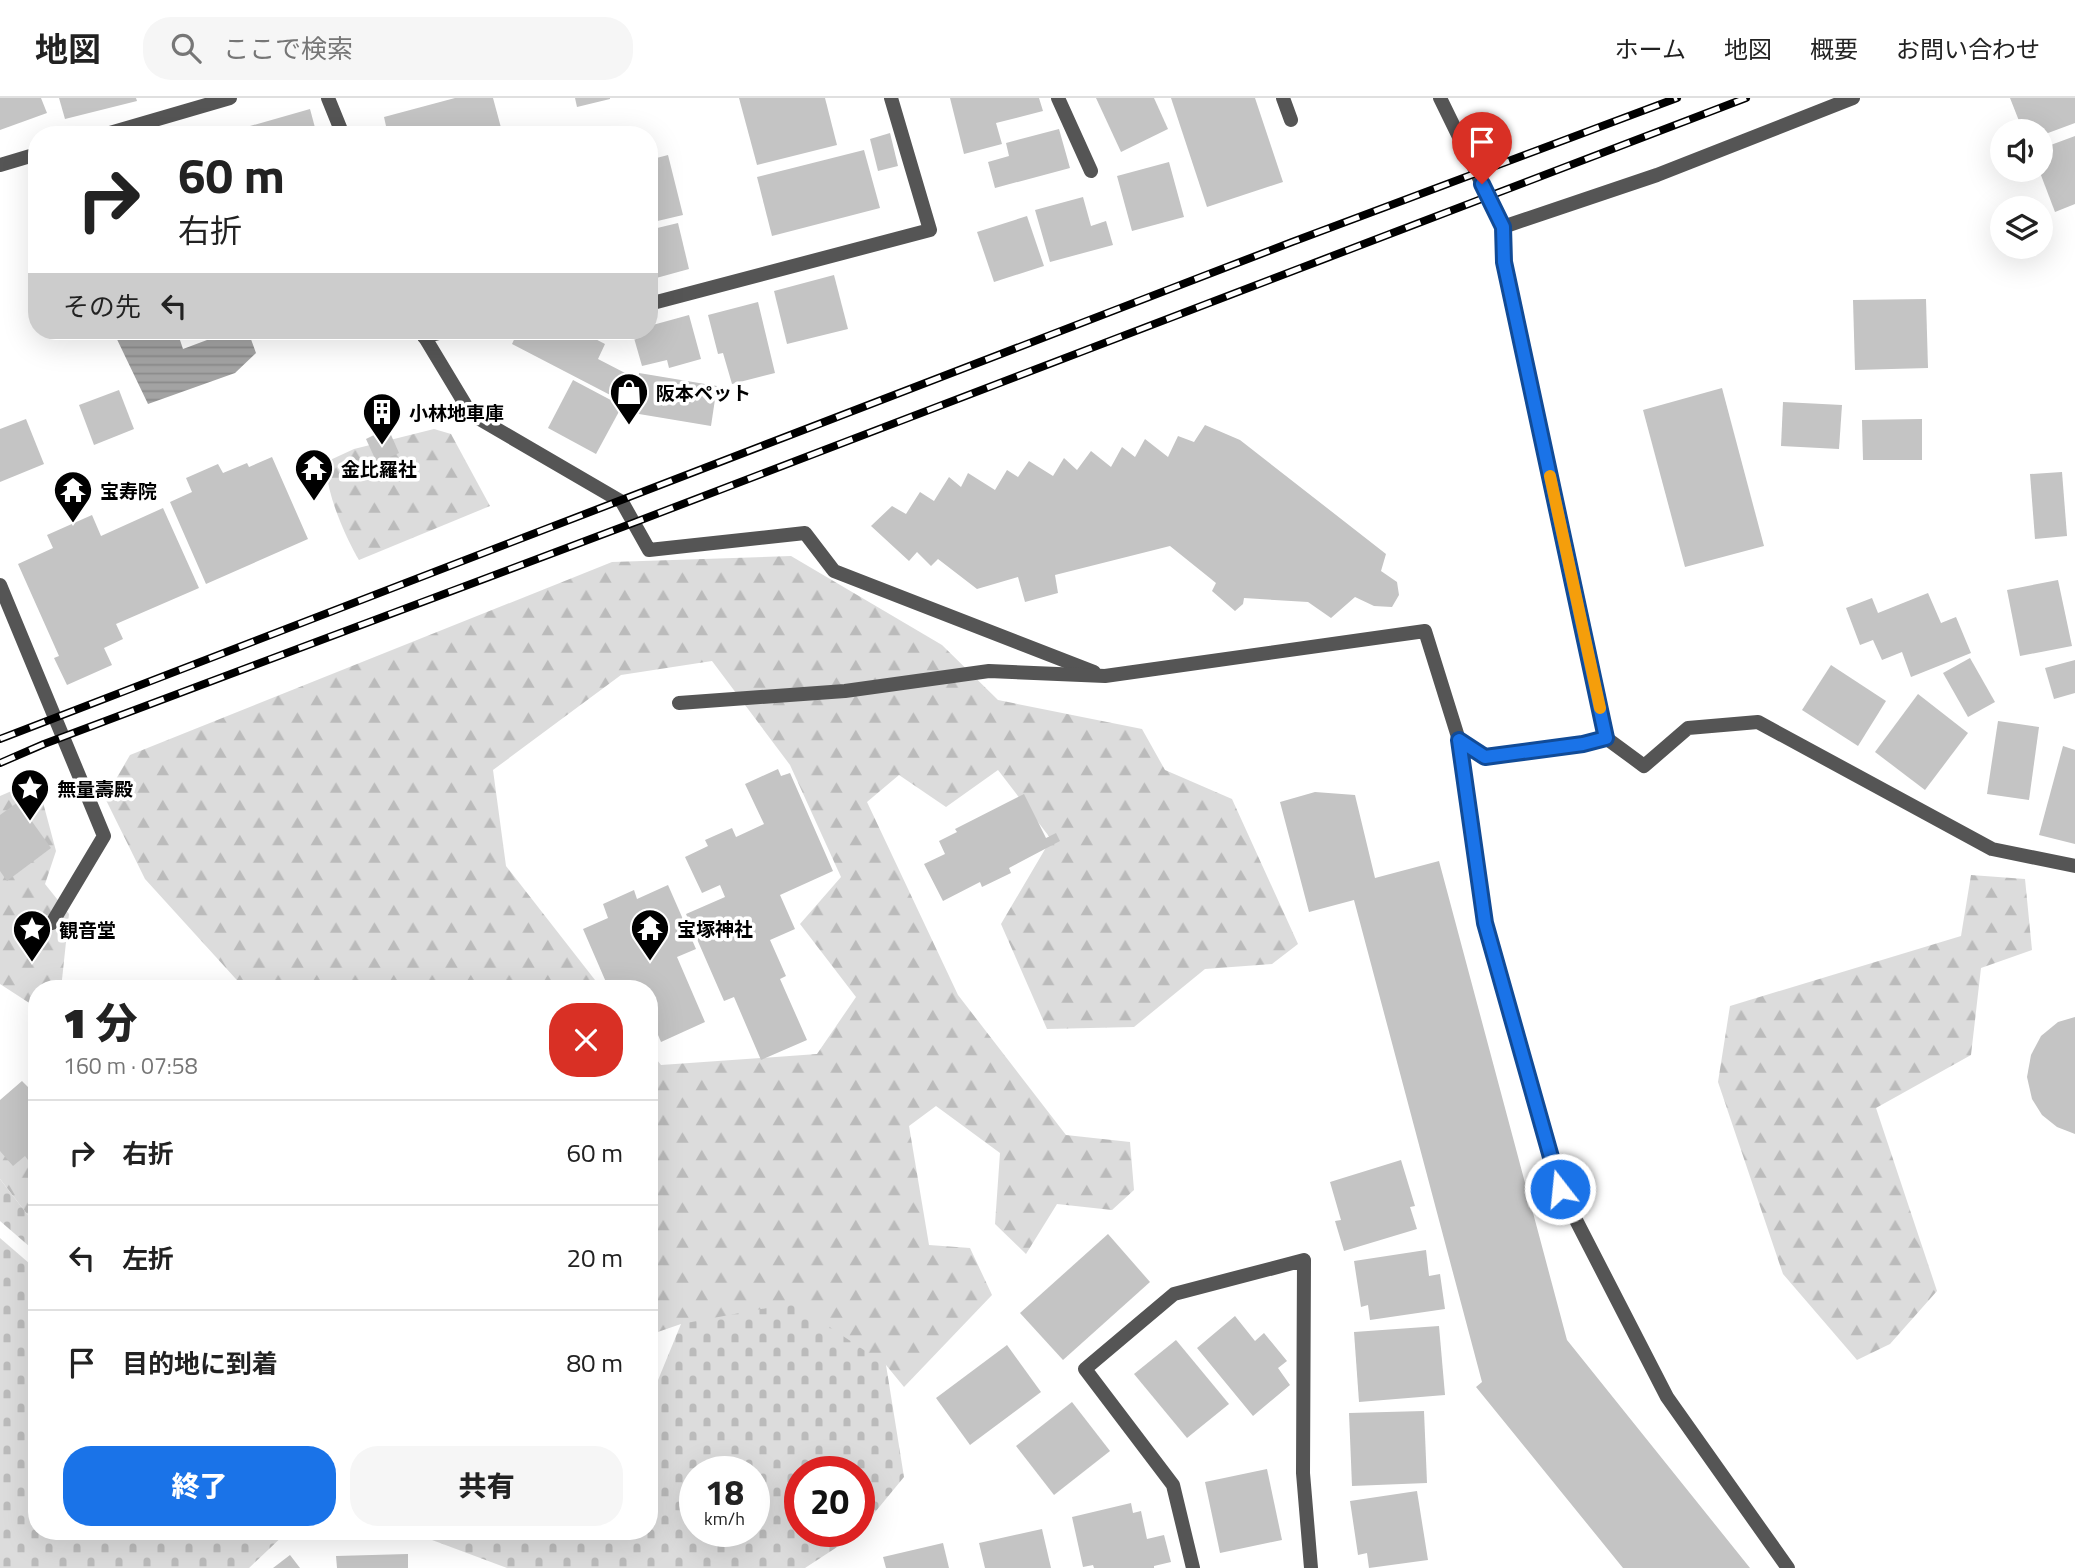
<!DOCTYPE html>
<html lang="ja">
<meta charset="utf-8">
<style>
:root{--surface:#fff;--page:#f6f6f6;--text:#222;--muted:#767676;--line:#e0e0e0;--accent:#1a73e8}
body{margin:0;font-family:"Titillium Web","Noto Sans JP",sans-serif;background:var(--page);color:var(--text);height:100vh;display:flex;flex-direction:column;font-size:26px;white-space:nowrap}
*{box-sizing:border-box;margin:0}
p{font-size:23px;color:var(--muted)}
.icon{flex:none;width:38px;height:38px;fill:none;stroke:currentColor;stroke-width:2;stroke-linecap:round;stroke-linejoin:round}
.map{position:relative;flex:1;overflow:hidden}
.side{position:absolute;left:28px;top:882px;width:630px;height:560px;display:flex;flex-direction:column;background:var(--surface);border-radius:28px;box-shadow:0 7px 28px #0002}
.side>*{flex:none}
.hud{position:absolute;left:28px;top:28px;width:630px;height:214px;border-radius:28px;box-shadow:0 7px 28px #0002;background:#fff;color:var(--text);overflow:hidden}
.fabs{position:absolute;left:1990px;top:21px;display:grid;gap:14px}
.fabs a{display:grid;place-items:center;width:63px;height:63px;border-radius:50%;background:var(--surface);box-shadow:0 7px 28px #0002;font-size:35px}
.speed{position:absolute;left:679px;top:1358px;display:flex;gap:14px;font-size:35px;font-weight:700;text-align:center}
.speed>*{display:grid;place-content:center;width:91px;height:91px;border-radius:50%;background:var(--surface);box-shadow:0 7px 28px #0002;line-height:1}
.speed small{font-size:18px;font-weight:400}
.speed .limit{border:10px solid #d22;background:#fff;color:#111}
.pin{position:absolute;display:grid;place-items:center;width:60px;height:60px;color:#fff;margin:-72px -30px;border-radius:50% 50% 50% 0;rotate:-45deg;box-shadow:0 0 7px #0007}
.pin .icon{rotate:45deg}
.me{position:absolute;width:77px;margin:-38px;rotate:344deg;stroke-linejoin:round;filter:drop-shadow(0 0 5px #0008)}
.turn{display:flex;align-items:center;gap:24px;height:147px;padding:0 35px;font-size:32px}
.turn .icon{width:91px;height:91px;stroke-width:2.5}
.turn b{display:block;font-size:49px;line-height:60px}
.then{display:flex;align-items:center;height:66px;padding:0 35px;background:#0003;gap:14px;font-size:26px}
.round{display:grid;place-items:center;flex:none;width:74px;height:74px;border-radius:28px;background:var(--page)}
.summary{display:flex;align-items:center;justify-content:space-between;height:119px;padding:0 35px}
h1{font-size:42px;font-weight:800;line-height:52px}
.action{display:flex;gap:14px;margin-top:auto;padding:14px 35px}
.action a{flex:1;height:80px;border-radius:28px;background:var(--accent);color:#fff;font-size:28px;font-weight:800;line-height:80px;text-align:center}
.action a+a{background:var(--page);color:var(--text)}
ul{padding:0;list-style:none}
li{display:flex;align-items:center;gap:21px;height:105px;padding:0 35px;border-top:2px solid var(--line)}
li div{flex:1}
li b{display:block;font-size:26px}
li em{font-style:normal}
header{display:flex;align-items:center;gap:42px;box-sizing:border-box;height:98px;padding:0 35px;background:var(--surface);border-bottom:2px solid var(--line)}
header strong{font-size:33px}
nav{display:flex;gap:38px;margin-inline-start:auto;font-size:24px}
.search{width:490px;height:63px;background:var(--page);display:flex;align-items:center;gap:18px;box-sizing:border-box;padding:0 24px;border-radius:28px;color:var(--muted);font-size:26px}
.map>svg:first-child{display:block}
</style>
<header>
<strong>地図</strong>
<div class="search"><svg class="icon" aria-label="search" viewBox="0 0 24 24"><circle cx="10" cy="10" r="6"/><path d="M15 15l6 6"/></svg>ここで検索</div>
<nav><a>ホーム</a><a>地図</a><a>概要</a><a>お問い合わせ</a></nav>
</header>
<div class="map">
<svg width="2075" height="1470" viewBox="0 0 2075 1470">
<defs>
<pattern id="forest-firs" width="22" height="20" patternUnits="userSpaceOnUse" patternTransform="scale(1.75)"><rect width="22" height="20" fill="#dcdcdc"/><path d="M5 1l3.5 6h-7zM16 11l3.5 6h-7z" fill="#bbb"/></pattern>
<pattern id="cemetery-stones" width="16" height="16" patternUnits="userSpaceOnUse" patternTransform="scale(1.75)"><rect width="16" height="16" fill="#dcdcdc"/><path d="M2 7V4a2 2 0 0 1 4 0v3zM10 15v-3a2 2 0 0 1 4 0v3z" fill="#bbb"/></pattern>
<pattern id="water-rules" width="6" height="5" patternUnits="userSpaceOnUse" patternTransform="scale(1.75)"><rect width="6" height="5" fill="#a3a3a3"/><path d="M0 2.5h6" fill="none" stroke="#8b8b8b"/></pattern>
</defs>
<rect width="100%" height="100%" fill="#fff"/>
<g fill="url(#forest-firs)">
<path d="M 434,331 L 451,336 L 490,408 L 359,462 C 347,443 321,385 328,363 L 354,351 Z"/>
<path d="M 791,458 L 942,547 L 998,602 L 1142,631 L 1165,672 L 1232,701 L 1298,846 L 1272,866 L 1205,871 L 1134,929 L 1047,931 L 1001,826 L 1051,741 L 998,672 L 946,709 L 899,677 L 867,704 L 958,897 L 1066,1037 L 1130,1044 L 1134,1092 L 1112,1112 L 1057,1106 L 1026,1156 L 995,1126 L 1000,1055 L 936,1008 L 909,1028 L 929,1147 L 970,1150 L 992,1197 L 904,1289 L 886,1267 L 681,1226 L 649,1237 L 649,952 L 661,967 L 817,956 L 856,899 L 800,826 L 841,779 L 790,667 L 712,563 L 621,577 L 493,672 L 506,768 L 602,891 L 245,891 L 145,781 L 105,700 L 130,657 L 612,464 Z"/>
<path d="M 37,682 L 56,753 L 45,786 L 69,816 L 61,891 L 37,891 L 37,910 L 0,886 L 0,698 Z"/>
<path d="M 1971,777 L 2025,781 L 2032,852 L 1981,870 L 1971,957 L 1876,1010 L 1937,1193 L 1890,1246 L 1857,1262 L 1783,1176 L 1718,984 L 1730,908 L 1961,838 Z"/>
<path d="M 0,1039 L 37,1050 L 37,1129 L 0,1081 Z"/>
</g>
<g fill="url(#cemetery-stones)" fill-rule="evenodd">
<path d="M 0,1081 L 37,1129 L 37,1155 L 0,1123 Z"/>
<path d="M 0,1140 L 37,1172 L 37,1433 L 288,1433 L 249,1470 L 0,1470 Z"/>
<path d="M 794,1205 L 886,1267 L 904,1379 L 857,1436 L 805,1470 L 507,1470 L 408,1433 L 510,1433 L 525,1437 L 535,1433 L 649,1433 L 649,1304 L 681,1226 ZM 695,1374 L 754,1374 L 754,1433 L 695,1433 ZM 800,1374 L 859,1374 L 859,1433 L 800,1433 Z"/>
</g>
<path fill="url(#water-rules)" d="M 113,233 L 177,233 L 183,251 L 231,233 L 248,233 L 256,255 L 235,275 L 148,306 Z"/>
<g fill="#c4c4c4">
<path d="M 0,0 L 41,0 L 47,15 L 0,32 Z"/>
<path d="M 59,0 L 136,0 L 137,3 L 65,21 Z"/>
<path d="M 455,0 L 493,0 L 503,37 L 388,37 L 384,19 Z"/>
<path d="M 575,0 L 610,0 L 610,1 L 577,9 Z"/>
<path d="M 739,0 L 825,0 L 837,47 L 757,67 Z"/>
<path d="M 950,0 L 1039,0 L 1043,13 L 996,25 L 1002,46 L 964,56 Z"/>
<path d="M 1096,0 L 1154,0 L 1168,31 L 1121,54 Z"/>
<path d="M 1171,0 L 1255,0 L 1283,84 L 1207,109 Z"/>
<path d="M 2010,0 L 2075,0 L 2075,25 L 2040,38 L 2040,33 L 2023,33 Z"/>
<path d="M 310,11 L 317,37 L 222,37 L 222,36 Z"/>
<path d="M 1059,31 L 1070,70 L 995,90 L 988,64 L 1009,58 L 1006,45 Z"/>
<path d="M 890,35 L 898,68 L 878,73 L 870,41 Z"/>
<path d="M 2075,38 L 2075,106 L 2055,114 L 2039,72 L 2040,51 Z"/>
<path d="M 864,52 L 880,110 L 772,138 L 757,79 Z"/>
<path d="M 668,57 L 683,117 L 649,125 L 649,62 Z"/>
<path d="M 1169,64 L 1184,119 L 1132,133 L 1117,78 Z"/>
<path d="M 1083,99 L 1091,128 L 1106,123 L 1113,147 L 1050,164 L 1035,112 Z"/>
<path d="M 1027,118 L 1044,168 L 994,184 L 977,134 Z"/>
<path d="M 678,125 L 689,171 L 649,182 L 649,132 Z"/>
<path d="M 834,177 L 848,231 L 787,246 L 774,193 Z"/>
<path d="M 1926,201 L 1928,270 L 1855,272 L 1853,202 Z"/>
<path d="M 758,204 L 775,275 L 732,286 L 723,255 L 718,256 L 708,217 Z"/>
<path d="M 689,217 L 701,261 L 669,270 L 667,262 L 642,268 L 632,233 L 649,233 L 649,228 Z"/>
<path d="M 518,233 L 543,233 L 557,240 L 561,233 L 580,233 L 605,246 L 598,261 L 627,276 L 616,300 L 512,246 Z"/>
<path d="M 639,275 L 717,288 L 711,328 L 633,315 Z"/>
<path d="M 573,282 L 622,308 L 596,356 L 548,330 Z"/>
<path d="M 1722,290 L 1764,448 L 1685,469 L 1643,312 Z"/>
<path d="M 119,292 L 134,331 L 94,347 L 79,307 Z"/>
<path d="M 1783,304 L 1842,307 L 1839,351 L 1781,348 Z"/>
<path d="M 26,321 L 44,366 L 0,384 L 0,331 Z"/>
<path d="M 1922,321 L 1922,362 L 1863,362 L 1862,322 Z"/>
<path d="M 1205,327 L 1240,342 L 1386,456 L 1381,473 L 1397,484 L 1399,497 L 1392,509 L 1374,508 L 1355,499 L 1331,520 L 1308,504 L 1244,500 L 1243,506 L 1235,513 L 1212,493 L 1216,485 L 1170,448 L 1055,477 L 1058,495 L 1025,504 L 1018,479 L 977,491 L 938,461 L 931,468 L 917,454 L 909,463 L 871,428 L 892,408 L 906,416 L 920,394 L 934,403 L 949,379 L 961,389 L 968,375 L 995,392 L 1007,372 L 1018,379 L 1029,363 L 1053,378 L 1064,360 L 1077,372 L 1091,353 L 1111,369 L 1122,349 L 1135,359 L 1145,341 L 1168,359 L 1178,338 L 1194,344 Z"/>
<path d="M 388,330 L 399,355 L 377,365 L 366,341 Z"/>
<path d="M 272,359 L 308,441 L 206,486 L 170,404 L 192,394 L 186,380 L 218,366 L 223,375 L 247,365 L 249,369 Z"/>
<path d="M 2062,374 L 2067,438 L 2035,441 L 2030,376 Z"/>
<path d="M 163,410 L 199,490 L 116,526 L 123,541 L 104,550 L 112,567 L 67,587 L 54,560 L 59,558 L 18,466 L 53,450 L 47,437 L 92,417 L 101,438 Z"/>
<path d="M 2058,482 L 2072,548 L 2020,558 L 2007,492 Z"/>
<path d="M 1928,495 L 1941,525 L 1956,519 L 1971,555 L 1911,579 L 1902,554 L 1882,562 L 1873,542 L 1860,547 L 1846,510 L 1872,500 L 1878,515 Z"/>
<path d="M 1970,560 L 1995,604 L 1968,619 L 1943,575 Z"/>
<path d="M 2075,562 L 2075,595 L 2054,601 L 2045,570 Z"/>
<path d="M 1831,567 L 1886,603 L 1858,648 L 1802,612 Z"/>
<path d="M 1918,596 L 1968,635 L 1925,692 L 1875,654 Z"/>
<path d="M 1998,623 L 2039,629 L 2029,702 L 1987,696 Z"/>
<path d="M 2063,648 L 2075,652 L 2075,746 L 2039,737 Z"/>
<path d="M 778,671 L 781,678 L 790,675 L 833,773 L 780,797 L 795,831 L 770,842 L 786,878 L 780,881 L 807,942 L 761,962 L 734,899 L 724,903 L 686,816 L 725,799 L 720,787 L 702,795 L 685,759 L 708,748 L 705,742 L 732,730 L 736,739 L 764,726 L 745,686 Z"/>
<path d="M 1315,694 L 1355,697 L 1375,780 L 1439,763 L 1567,1242 L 1750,1470 L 1623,1470 L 1476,1289 L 1482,1284 L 1354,802 L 1309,814 L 1280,704 Z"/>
<path d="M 1024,696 L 1046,740 L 1056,735 L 1060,743 L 1009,770 L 1011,775 L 982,789 L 980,784 L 943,803 L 924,766 L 945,756 L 939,743 L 957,734 L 955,731 Z"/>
<path d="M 18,704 L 51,750 L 7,783 L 0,773 L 0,717 Z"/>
<path d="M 668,787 L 696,851 L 677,859 L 705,924 L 661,944 L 649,916 L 649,891 L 609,891 L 583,831 L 608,820 L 603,806 L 634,792 L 637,801 Z"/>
<path d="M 2075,919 L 2075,1036 L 2057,1029 L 2042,1017 L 2032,1001 L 2027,979 L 2031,957 L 2041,938 L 2058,924 Z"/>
<path d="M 22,983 L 37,998 L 37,1061 L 31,1066 L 25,1058 L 13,1068 L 0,1053 L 0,1002 Z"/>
<path d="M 1401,1062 L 1415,1108 L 1410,1109 L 1417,1131 L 1344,1153 L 1335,1123 L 1341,1122 L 1330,1084 Z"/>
<path d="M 1108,1136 L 1150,1184 L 1063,1262 L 1020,1215 Z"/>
<path d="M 1426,1152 L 1429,1178 L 1440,1176 L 1445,1211 L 1370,1222 L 1368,1207 L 1361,1209 L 1354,1163 Z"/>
<path d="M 1235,1218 L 1255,1243 L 1264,1235 L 1287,1263 L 1278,1270 L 1290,1287 L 1253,1318 L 1197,1250 Z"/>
<path d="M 1439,1228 L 1445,1297 L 1359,1304 L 1354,1234 Z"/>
<path d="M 1176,1242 L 1229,1306 L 1187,1340 L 1134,1276 Z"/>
<path d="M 1007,1247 L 1041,1294 L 970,1347 L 936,1300 Z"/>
<path d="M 1072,1304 L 1110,1353 L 1054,1397 L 1016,1348 Z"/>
<path d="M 1424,1313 L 1427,1385 L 1352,1388 L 1349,1315 Z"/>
<path d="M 1267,1371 L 1282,1442 L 1220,1455 L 1205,1384 Z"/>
<path d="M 1417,1393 L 1428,1462 L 1369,1470 L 1367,1455 L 1358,1457 L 1350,1403 Z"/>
<path d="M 1131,1405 L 1133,1415 L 1141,1413 L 1147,1441 L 1164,1437 L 1171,1464 L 1154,1468 L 1154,1470 L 1094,1470 L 1093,1467 L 1083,1469 L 1072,1419 Z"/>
<path d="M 1042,1431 L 1051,1470 L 985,1470 L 979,1445 Z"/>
<path d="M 943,1445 L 949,1470 L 886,1470 L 883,1459 Z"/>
<path d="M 408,1456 L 408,1470 L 337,1470 L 336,1458 Z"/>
<path d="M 290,1457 L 300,1470 L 273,1470 Z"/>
</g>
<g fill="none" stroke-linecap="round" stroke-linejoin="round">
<g stroke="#555" stroke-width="14">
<path d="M 1503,129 L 1657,77 L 1853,0"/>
<path d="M 1459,642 L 1485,825 L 1560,1091 L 1667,1299 L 1788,1470"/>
</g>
<g stroke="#555" stroke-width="14">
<path d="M 328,0 L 343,37"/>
<path d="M 1058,0 L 1091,73"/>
<path d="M 1283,0 L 1291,22"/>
<path d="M 1440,0 L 1503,129 L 1504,164 L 1606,640 L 1644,668 L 1688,630 L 1758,624 L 1992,751 L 2075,768"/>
<path d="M 103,37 L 230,0"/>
<path d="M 0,67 L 37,56"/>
<path d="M 649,206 L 930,132 L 891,0"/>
<path d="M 421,233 L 471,316 L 622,404 L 649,452 L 805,435 L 834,473 L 1094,574"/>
<path d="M 424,239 L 446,233"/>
<path d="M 0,487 L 104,738 L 52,825"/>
<path d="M 679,605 L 845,593 L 989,573 L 1105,578 L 1425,533 L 1459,642 L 1485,659 L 1583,646 L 1606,640"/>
<path d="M 1193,1470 L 1173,1387 L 1085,1271 L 1174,1196 L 1304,1162 L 1303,1375 L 1311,1470"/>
</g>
<g stroke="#000" stroke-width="8">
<g id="rail">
<path d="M 0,641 L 1292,144 L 1677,0"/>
<path d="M 0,665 L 44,646 L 633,425 L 1746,0"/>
</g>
</g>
<use href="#rail" stroke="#fff" stroke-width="5" stroke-dasharray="16" stroke-linecap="butt"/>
</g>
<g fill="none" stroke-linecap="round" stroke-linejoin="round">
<g stroke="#114b97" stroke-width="18">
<path id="route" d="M 1482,86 L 1503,129 L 1504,164 L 1606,640 L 1583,646 L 1485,659 L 1459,642 L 1485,825 L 1560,1091"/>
</g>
<use href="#route" stroke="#1a73e8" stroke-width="12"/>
<path stroke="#f59e0b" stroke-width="12" d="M 1550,378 L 1600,610"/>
</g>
<defs>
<g id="shop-pin" transform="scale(2.0125)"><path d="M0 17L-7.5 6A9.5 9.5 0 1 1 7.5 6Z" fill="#000" stroke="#fff"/><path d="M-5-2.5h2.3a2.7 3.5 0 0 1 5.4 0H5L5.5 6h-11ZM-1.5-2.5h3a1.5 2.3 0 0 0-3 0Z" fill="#fff"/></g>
<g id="building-pin" transform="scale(2.0125)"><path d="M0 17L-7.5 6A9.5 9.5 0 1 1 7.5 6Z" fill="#000" stroke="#fff"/><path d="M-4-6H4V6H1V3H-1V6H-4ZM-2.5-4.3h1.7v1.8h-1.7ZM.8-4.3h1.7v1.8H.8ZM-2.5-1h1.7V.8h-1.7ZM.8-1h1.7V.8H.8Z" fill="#fff"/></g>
<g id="temple-pin" transform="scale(2.0125)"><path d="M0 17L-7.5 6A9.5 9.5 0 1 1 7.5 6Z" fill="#000" stroke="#fff"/><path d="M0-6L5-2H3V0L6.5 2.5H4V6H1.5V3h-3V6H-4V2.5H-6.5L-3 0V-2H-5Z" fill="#fff"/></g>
<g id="sight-pin" transform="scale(2.0125)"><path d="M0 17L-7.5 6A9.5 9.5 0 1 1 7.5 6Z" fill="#000" stroke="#fff"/><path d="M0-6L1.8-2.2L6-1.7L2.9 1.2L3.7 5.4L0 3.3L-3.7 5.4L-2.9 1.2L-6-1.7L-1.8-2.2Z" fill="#fff"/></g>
</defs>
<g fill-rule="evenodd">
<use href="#shop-pin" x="629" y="294"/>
<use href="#building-pin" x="382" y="314"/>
<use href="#temple-pin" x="314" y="370"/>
<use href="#temple-pin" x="73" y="392"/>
<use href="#sight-pin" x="30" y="690"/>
<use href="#temple-pin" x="650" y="830"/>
<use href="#sight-pin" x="32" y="831"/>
</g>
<g text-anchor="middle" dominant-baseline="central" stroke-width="7" stroke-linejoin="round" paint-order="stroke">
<g font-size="19" font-weight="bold" fill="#000" stroke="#fff" text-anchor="start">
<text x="656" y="294">阪本ペット</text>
<text x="409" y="314">小林地車庫</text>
<text x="341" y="370">金比羅社</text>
<text x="100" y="392">宝寿院</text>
<text x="57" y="690">無量壽殿</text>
<text x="677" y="830">宝塚神社</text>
<text x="59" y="831">観音堂</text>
</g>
</g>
</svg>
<div class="fabs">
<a><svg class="icon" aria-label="sound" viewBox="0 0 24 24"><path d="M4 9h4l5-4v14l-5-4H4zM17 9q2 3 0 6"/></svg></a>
<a><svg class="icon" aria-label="layers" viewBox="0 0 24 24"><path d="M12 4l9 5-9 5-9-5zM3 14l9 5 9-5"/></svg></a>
</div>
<div class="speed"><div>18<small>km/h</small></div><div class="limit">20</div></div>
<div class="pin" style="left:1482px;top:86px;background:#d93025"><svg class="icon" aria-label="arrive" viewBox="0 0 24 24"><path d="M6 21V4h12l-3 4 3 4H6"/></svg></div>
<svg class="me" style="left:1560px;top:1091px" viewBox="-20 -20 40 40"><circle r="17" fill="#1a73e8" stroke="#fff" stroke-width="3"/><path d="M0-11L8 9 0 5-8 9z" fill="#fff"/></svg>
<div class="hud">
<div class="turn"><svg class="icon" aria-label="right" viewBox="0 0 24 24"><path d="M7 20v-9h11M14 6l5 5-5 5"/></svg><div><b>60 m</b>右折</div></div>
<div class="then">その先<svg class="icon" aria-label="left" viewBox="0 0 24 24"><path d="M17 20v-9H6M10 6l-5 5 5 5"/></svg></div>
</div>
<section class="side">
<div class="summary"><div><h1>1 分</h1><p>160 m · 07:58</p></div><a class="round" style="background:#d93025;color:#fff"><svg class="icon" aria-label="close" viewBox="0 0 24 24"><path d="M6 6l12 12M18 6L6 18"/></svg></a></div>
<ul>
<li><svg class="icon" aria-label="right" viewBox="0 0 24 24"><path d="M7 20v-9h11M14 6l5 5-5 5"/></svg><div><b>右折</b></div><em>60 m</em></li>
<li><svg class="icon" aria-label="left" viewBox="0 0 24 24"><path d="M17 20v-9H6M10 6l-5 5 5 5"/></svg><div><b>左折</b></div><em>20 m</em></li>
<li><svg class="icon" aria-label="arrive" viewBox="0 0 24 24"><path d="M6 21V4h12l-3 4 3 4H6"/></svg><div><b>目的地に到着</b></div><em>80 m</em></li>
</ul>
<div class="action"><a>終了</a><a>共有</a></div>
</section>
</div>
